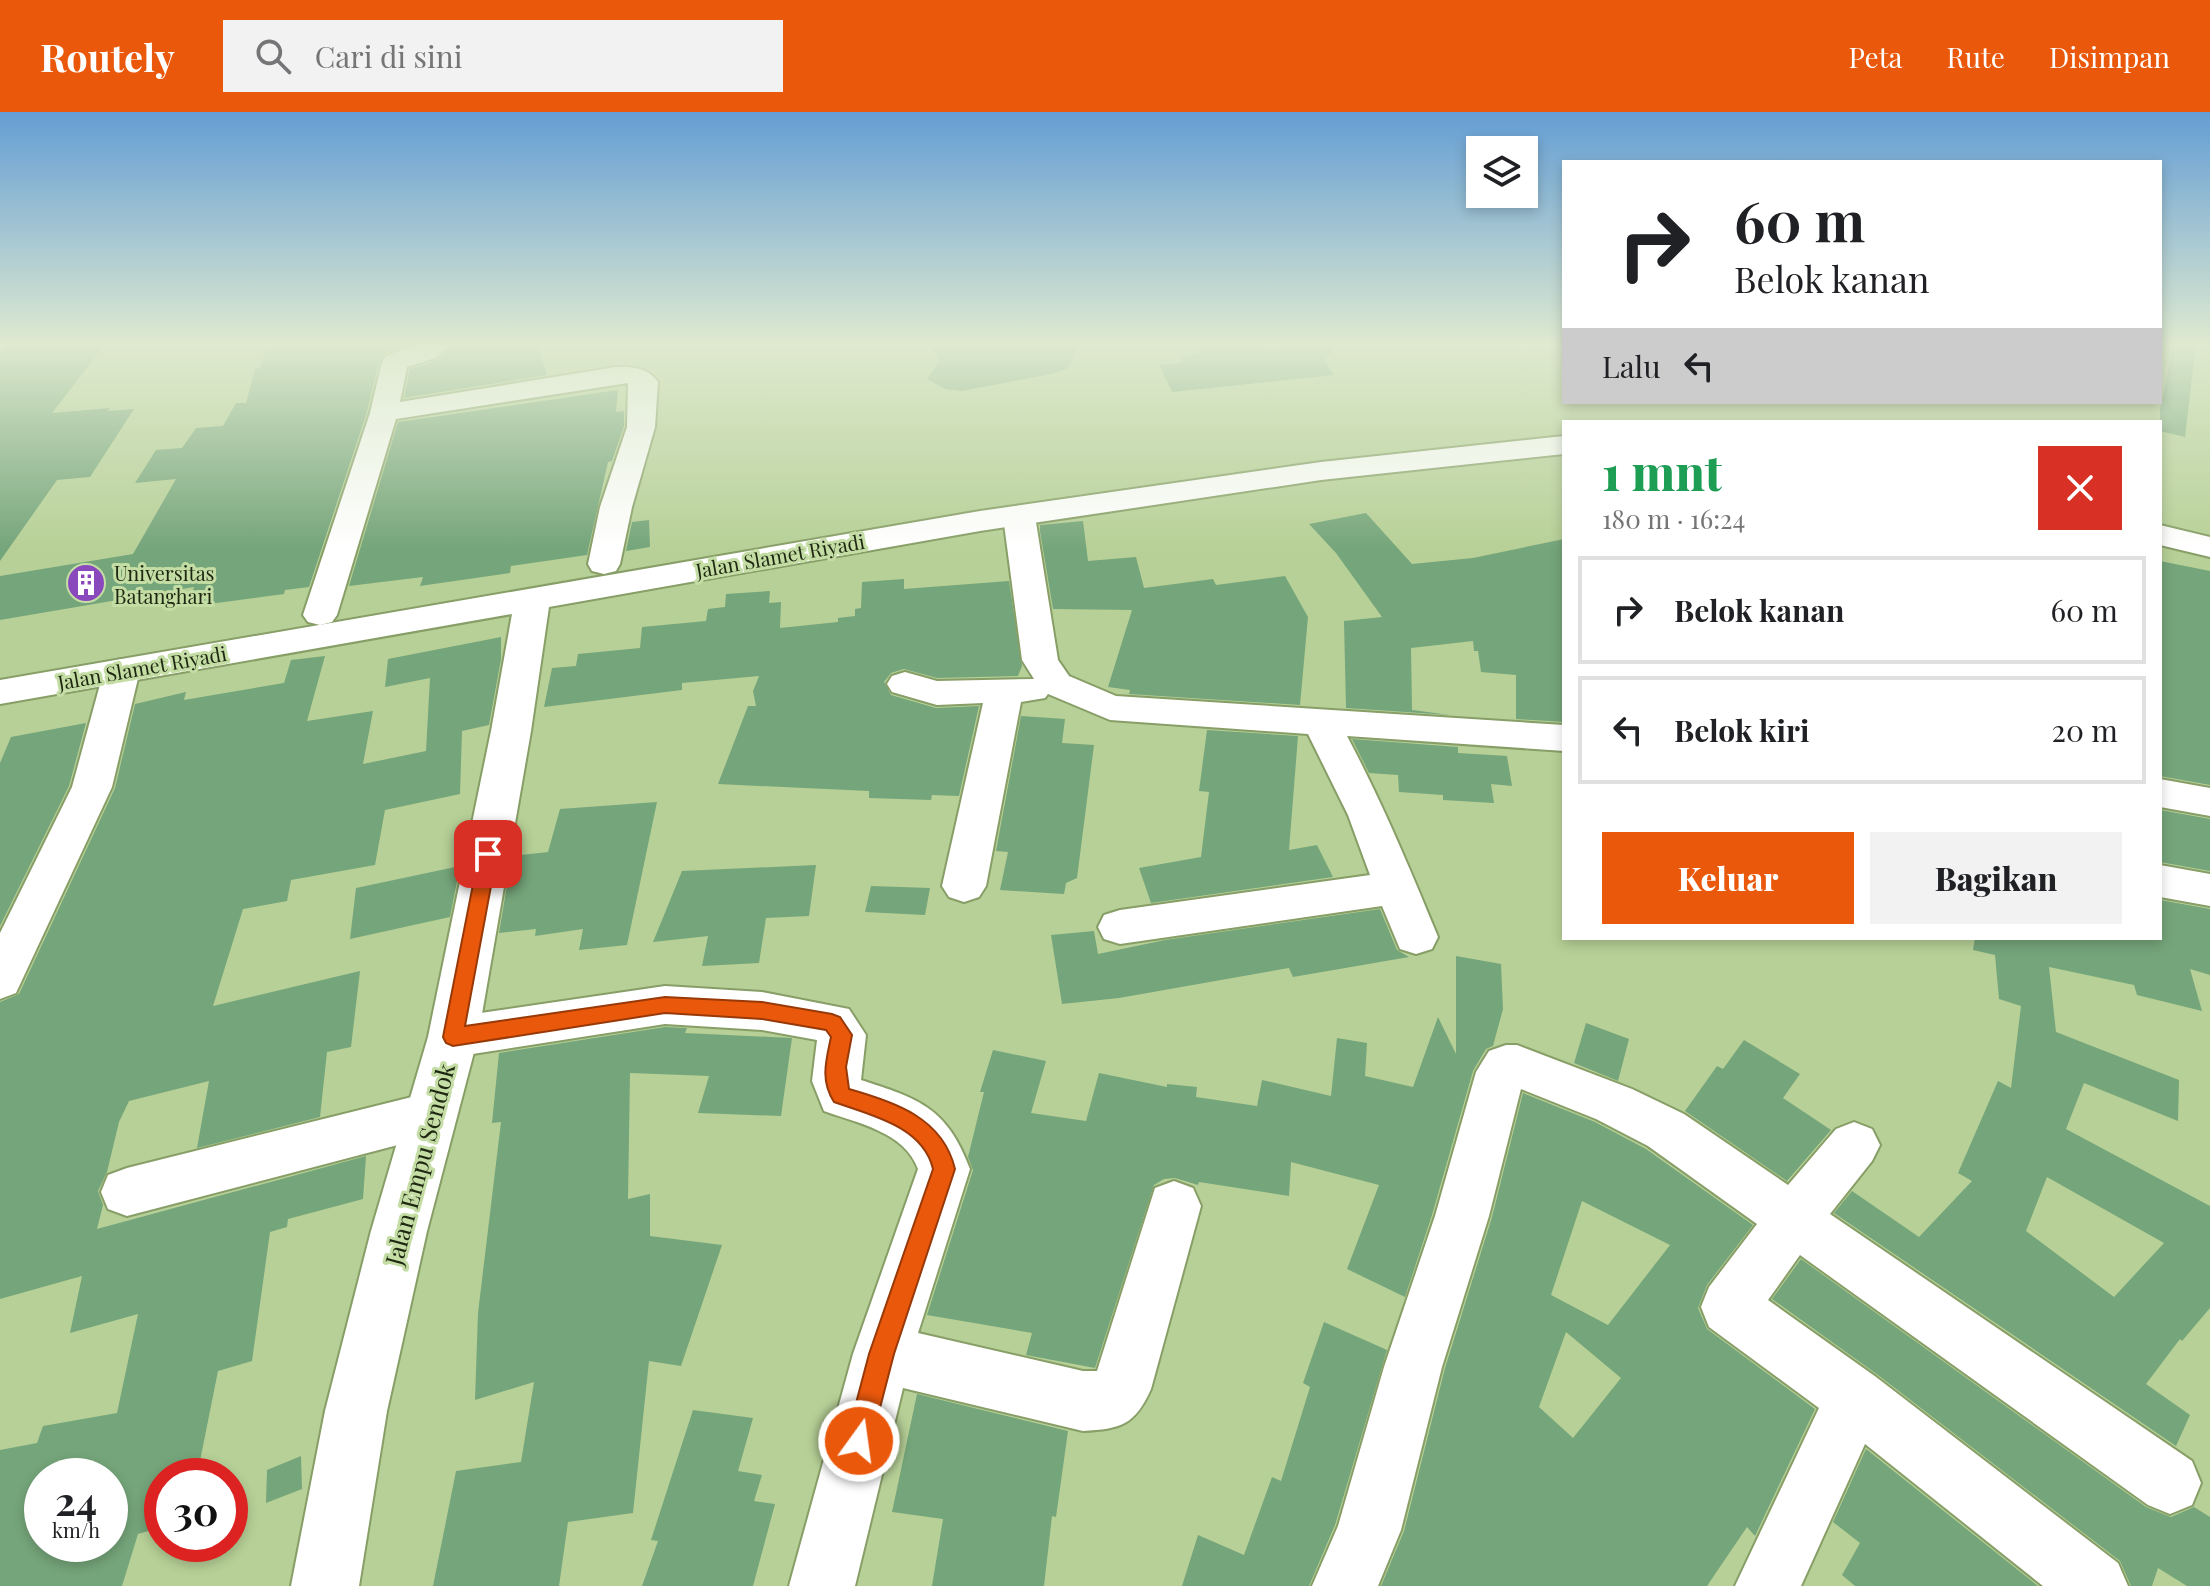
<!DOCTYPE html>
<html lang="id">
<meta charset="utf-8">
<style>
:root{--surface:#fff;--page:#f2f2f2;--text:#202124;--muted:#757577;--line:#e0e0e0;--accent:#ea580c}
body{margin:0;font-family:"Playfair Display",serif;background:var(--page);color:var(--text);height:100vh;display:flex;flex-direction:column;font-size:30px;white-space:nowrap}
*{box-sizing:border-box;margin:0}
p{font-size:26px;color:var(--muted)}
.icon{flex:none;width:44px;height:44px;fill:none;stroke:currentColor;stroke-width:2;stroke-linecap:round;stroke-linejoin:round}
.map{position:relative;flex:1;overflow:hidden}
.side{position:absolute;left:1562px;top:308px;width:600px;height:520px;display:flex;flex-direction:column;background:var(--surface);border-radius:0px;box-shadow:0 4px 12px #0003}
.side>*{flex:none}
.banner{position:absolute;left:1562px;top:48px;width:600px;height:244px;border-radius:0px;box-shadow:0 4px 12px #0003;background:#fff;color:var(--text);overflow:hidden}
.buttons{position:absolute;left:1466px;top:24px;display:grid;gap:16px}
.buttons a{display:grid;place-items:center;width:72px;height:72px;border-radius:0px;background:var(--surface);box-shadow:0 4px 12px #0003;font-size:40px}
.speed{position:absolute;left:24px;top:1346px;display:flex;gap:16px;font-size:40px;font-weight:700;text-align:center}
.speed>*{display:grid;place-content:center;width:104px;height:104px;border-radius:50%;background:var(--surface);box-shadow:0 4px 12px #0003;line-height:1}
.speed small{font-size:20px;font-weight:400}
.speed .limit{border:12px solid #d22;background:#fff;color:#111}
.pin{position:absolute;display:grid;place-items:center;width:68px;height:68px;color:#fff;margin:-34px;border-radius:16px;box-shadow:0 4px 12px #0006}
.me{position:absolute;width:88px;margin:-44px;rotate:14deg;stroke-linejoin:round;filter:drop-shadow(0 0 6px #0008)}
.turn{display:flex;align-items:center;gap:28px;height:168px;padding:0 40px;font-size:36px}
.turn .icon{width:104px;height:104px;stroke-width:2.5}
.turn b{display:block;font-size:56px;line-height:68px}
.then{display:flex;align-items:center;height:76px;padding:0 40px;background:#0003;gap:16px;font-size:30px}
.round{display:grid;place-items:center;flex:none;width:84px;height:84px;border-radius:0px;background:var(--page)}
.overview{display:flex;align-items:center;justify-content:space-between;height:136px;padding:0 40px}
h1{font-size:48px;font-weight:800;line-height:60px;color:#1e9e55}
.button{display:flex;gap:16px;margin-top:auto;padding:16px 40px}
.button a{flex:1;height:92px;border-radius:0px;background:var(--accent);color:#fff;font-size:32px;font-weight:800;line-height:92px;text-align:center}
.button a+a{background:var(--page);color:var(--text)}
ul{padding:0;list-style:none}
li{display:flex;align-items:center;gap:24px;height:108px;margin:0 16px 12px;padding:0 24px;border:4px solid var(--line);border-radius:0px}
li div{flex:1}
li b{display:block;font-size:30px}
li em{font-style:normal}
header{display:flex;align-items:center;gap:48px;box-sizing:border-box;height:112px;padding:0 40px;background:var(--accent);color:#fff}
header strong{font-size:38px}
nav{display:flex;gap:44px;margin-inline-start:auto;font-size:28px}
.search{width:560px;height:72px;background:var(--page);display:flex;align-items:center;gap:20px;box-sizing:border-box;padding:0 28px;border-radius:0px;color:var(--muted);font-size:30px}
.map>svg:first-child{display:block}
</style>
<header>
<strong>Routely</strong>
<div class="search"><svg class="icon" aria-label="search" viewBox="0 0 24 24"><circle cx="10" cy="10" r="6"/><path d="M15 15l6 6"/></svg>Cari di sini</div>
<nav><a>Peta</a><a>Rute</a><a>Disimpan</a></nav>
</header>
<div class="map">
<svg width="2210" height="1474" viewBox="0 0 2210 1474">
<rect width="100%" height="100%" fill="#b7d097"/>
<g fill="#75a57a" fill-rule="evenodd">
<path d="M 6,231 L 106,231 L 52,301 L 110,296 L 107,299 L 134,297 L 90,365 L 57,368 L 0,449 L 0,244 Z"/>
<path d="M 283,231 L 412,231 L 385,241 L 379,249 L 367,300 L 309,475 L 285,478 L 284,482 L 187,495 L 194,475 L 0,508 L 0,464 L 133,442 L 176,367 L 135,371 L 156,338 L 182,336 L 196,316 L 223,314 L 236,291 L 246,291 L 255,257 L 260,256 L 266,237 L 282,234 Z"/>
<path d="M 456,231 L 537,231 L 547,263 L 404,286 L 410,257 L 436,249 Z"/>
<path d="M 927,231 L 1080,231 L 1068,256 L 1056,261 L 962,279 L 945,277 L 927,267 L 940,248 Z"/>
<path d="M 1262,231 L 1266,238 L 1293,235 L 1297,231 L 1340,231 L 1324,248 L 1334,263 L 1172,280 L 1159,253 L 1183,250 L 1180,244 L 1201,242 L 1197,237 Z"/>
<path d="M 2174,231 L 2196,231 L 2185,325 L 2160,319 L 2160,297 Z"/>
<path d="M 618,278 L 616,300 L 624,299 L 624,314 L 612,349 L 608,350 L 587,443 L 511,454 L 510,461 L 420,474 L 423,465 L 349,474 L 398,310 Z"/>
<path d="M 1366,401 L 1412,452 L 1473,446 L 1564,427 L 1564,610 L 1516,607 L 1516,563 L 1481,560 L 1478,539 L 1474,539 L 1473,529 L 1411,536 L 1412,598 L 1450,603 L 1346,596 L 1344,509 L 1382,505 L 1336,441 L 1309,412 Z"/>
<path d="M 649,408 L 650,435 L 626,439 L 632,410 Z"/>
<path d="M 1083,409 L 1088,449 L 1136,445 L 1144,476 L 1213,467 L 1216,473 L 1285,464 L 1308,505 L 1300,593 L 1129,582 L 1130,578 L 1108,575 L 1132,498 L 1053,497 L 1040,419 L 1040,413 Z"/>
<path d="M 2160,449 L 2210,459 L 2210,673 L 2160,664 Z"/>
<path d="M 904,467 L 904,477 L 1009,469 L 1022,554 L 1018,564 L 937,566 L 904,557 L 891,561 L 884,570 L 891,583 L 936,596 L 979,594 L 959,684 L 932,683 L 931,688 L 869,686 L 869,679 L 718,672 L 748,594 L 756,594 L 753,579 L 759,564 L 682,571 L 682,578 L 544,595 L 552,556 L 576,554 L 578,542 L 640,536 L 642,515 L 706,509 L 708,497 L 725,495 L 726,482 L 770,479 L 769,491 L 781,490 L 780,516 L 838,510 L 838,506 L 855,504 L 855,497 L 861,496 L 862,470 Z"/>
<path d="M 501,525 L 501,547 L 489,613 L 462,619 L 460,682 L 385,698 L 375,753 L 291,768 L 287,789 L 243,797 L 213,894 L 360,859 L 351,935 L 327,940 L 320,1005 L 197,1036 L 209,969 L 129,989 L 119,1010 L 107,1060 L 98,1079 L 103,1093 L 97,1117 L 366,1044 L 363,1087 L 288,1107 L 287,1115 L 270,1120 L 252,1249 L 218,1259 L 197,1364 L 162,1364 L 162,1415 L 138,1422 L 122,1474 L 0,1474 L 0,1338 L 37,1331 L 43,1314 L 117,1301 L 138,1202 L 70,1221 L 82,1164 L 0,1187 L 0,890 L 19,882 L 115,676 L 135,592 L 186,580 L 184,588 L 284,571 L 291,548 L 325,544 L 307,609 L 373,599 L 363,652 L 426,639 L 430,566 L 385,575 L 388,547 ZM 42,1364 L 110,1364 L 110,1432 L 42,1432 Z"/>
<path d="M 1021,604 L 1065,607 L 1062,631 L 1094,633 L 1077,766 L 1066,771 L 1064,782 L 1000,778 L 1008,740 L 996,739 Z"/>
<path d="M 86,611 L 69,674 L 0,814 L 0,651 L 11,625 Z"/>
<path d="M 1207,618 L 1298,624 L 1289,738 L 1317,733 L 1333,765 L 1151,791 L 1139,756 L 1201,745 L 1209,680 L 1199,679 Z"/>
<path d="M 1352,627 L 1458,635 L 1458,641 L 1507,644 L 1512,674 L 1491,672 L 1494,691 L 1443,688 L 1443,683 L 1399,680 L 1398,663 L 1369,661 Z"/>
<path d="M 657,690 L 627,833 L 579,838 L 583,817 L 535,824 L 536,817 L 499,821 L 512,744 L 548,740 L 560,697 Z"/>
<path d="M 2160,698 L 2210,707 L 2210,759 L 2160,750 Z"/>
<path d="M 816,753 L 809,804 L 766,806 L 759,851 L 702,854 L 708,824 L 653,830 L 682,759 Z"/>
<path d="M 460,754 L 450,805 L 350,827 L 356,776 Z"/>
<path d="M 871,774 L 930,776 L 925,803 L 865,800 Z"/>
<path d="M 2160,788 L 2210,797 L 2210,863 L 2190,857 L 2202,899 L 2137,883 L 2134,873 L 2049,855 L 2056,920 L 2179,968 L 2178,1009 L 2084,971 L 2066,1017 L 2210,1094 L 2210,1196 L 2182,1229 L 2180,1227 L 2146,1272 L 2190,1303 L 2176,1334 L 1834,1101 L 1852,1079 L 1919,1125 L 1972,1069 L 1958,1061 L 1998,969 L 2011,976 L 2021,894 L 1999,887 L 1995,843 L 1973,838 L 1975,826 L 2160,826 ZM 2047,1065 L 2164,1131 L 2114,1185 L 2026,1119 Z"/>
<path d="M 1380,797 L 1397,838 L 1409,845 L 1293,865 L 1289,856 L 1119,886 L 1062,892 L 1051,823 L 1094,819 L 1098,842 L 1165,828 Z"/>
<path d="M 1456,844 L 1501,852 L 1503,897 L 1493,934 L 1486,937 L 1473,959 L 1432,1103 L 1405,1185 L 1347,1157 L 1379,1073 L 1291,1050 L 1289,1084 L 1199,1070 L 1198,1073 L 1175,1066 L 1164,1067 L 1154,1073 L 1095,1256 L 1026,1243 L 1032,1221 L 927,1203 L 973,1058 L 968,1045 L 984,980 L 980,980 L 993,938 L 1046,949 L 1031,1001 L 1086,1009 L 1099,961 L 1167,975 L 1167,972 L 1197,975 L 1196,985 L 1257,994 L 1262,968 L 1331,984 L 1337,926 L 1367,931 L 1365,964 L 1413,975 L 1438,905 L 1456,942 Z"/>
<path d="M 1586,911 L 1629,927 L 1618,969 L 1574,951 Z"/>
<path d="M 665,915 L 687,916 L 685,921 L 792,926 L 781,1004 L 698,1001 L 709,964 L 630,961 L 628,1087 L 650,1082 L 650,1124 L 722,1133 L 681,1254 L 649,1249 L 633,1401 L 568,1410 L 559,1474 L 433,1474 L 456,1359 L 521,1350 L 534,1270 L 475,1288 L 478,1201 L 501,1010 L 492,1011 L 499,941 Z"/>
<path d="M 1744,928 L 1800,962 L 1783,986 L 1831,1018 L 1787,1069 L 1685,999 L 1717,954 L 1723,957 Z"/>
<path d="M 1523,981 L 1595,1010 L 1646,1037 L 1753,1113 L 1707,1173 L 1698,1196 L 1707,1217 L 1815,1297 L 1755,1424 L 1747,1415 L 1707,1474 L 1381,1474 L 1404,1419 L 1445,1256 L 1492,1105 ZM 1582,1089 L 1670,1133 L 1608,1213 L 1551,1183 ZM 1566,1220 L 1621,1266 L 1573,1326 L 1539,1295 Z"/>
<path d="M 1801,1147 L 2146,1395 L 2171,1405 L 2194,1395 L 2210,1405 L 2210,1474 L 2187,1474 L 2158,1456 L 2152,1474 L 2131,1474 L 2120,1449 L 1878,1263 L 1772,1187 Z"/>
<path d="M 1324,1210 L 1387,1238 L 1335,1413 L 1309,1474 L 1182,1474 L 1198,1423 L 1244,1443 L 1272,1365 L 1281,1369 L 1310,1275 L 1303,1271 Z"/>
<path d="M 917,1282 L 1068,1319 L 1056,1405 L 1052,1404 L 1044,1474 L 932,1474 L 943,1407 L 892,1400 Z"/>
<path d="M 693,1298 L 753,1306 L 738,1359 L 762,1363 L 754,1389 L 775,1392 L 753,1474 L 642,1474 L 658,1429 L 651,1428 Z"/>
<path d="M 1866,1337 L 2038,1474 L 1855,1474 L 1842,1463 L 1860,1431 L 1833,1410 Z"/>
<path d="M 301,1344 L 302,1377 L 266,1391 L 267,1358 Z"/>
</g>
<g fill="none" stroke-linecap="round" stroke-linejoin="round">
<g stroke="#879e67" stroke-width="4">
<g id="street">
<path d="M 422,231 L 453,231 L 435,246 L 407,255 L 400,290 L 616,255 C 633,255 647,255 658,270 L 655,315 L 632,395 L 620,452 L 616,459 L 604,462 L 592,459 L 588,452 L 600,395 L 627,315 L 628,271 L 396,307 L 337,503 L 332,510 L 320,513 L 308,510 L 303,503 L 370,301 L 382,250 L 386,244 Z"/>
<path d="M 1019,395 L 1030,397 L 1035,404 L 1058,548 L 1069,564 L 1116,584 L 1564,613 L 1564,639 L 1347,624 C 1382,690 1410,757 1438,825 L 1432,837 L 1416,842 L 1400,837 L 1382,794 L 1120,832 L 1104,827 L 1098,815 L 1104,803 L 1120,798 L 1370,763 L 1348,703 L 1308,622 L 1110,608 L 1048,582 L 1045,586 L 1021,590 L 986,774 L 979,785 L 964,790 L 949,785 L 942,774 L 983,591 L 937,593 L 892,580 L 887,572 L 892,564 L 905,560 L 937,569 L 1034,567 L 1022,548 L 1003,404 L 1008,397 Z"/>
<path d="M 122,547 L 135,550 L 140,558 L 112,675 L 16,881 L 0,887 L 0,821 L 72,675 L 104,558 L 109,550 Z"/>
<path d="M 2160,667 L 2210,676 L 2210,704 L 2160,695 Z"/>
<path d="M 2160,753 L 2210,762 L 2210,794 L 2160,785 Z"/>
<path d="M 665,874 L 762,880 L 849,897 L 866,923 L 861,968 C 920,987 947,996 970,1057 L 918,1221 L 1083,1259 L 1097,1259 L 1155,1076 L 1174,1069 L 1193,1076 L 1201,1094 L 1151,1277 C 1135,1313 1121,1317 1083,1319 L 903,1276 L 855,1474 L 789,1474 L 853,1242 L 918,1057 C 905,1020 857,1011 824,999 L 812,969 L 817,928 L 762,918 L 665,912 L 453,945 L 436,939 L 429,925 L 436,911 L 453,905 Z"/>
<path d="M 1506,933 L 1517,933 L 1632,977 L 1684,1002 L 1788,1073 L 1836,1017 L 1854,1010 L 1872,1017 L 1880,1033 L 1872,1049 L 1830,1102 L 2192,1349 L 2201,1371 L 2192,1393 L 2170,1402 L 2148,1393 L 1800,1143 L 1768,1188 L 1876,1265 L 2118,1451 L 2128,1474 L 2043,1474 L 1865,1332 L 1801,1474 L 1735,1474 L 1819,1296 L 1709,1215 L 1701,1195 L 1709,1175 L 1757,1112 L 1648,1034 L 1596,1007 L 1521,977 L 1489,1104 L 1442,1255 L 1401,1418 L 1378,1474 L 1312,1474 L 1338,1414 L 1384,1255 L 1435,1104 L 1476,960 L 1489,939 Z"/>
<path d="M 432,980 L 450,986 L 457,1002 L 450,1018 L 432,1024 L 127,1104 L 108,1097 L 101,1080 L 108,1063 L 127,1056 Z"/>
</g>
</g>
<g stroke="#879e67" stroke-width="4">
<g id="secondary">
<path d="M 1564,324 L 1564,342 L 1321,368 L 980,419 L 549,495 L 531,619 L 478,925 L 427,1119 L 387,1299 L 359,1474 L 291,1474 L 325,1299 L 371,1119 L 428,925 L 491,619 L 512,502 L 0,592 L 0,568 L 980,399 L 1321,350 Z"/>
<path d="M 2160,413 L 2210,425 L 2210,445 L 2160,433 Z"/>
</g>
</g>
<use href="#street" fill="#fff" fill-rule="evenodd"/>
<use href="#secondary" fill="#fff" fill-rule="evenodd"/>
</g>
<linearGradient id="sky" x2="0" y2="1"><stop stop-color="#649ed4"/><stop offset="0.53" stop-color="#dfead0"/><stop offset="1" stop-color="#dfead0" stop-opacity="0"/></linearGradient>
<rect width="2210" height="438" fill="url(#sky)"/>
<path fill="#ea580c" stroke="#983908" stroke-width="2" d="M 488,735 L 497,742 L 465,914 L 665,885 L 762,890 L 832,902 L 840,905 L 852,923 L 846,955 L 849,977 C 895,990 943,1006 955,1057 L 894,1242 L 869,1338 L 859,1342 L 850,1338 L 846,1329 L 869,1242 L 933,1057 C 923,1014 870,1003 834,990 C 820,968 826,949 831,925 L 826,918 L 762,907 L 665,901 L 453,934 L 446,931 L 443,925 L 479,742 Z"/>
<defs>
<g id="building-disc" transform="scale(2)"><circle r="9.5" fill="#8a48bd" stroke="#c4dda4"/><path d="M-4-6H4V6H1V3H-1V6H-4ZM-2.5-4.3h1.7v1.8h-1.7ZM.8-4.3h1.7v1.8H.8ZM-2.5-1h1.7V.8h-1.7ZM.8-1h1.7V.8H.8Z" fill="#fff"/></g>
</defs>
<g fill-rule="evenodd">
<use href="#building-disc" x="86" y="471"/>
</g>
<g text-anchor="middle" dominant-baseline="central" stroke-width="6" stroke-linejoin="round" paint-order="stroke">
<g font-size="20" fill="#1e2711" stroke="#c4dda4">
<text transform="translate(780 443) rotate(-10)">Jalan Slamet Riyadi</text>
<text transform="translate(142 555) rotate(-10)">Jalan Slamet Riyadi</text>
</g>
<g font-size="20" fill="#1e2711" stroke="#c4dda4" text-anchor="start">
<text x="114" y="460">Universitas<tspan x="114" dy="23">Batanghari</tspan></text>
</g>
<g font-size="24" fill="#1e2711" stroke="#c4dda4">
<text transform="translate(419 1052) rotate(-75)">Jalan Empu Sendok</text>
</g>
</g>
</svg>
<div class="buttons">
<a><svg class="icon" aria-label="layers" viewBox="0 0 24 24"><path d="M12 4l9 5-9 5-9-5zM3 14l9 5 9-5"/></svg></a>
</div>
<div class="speed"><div>24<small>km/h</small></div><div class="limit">30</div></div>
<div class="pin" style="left:488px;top:742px;background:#d93025"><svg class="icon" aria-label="arrive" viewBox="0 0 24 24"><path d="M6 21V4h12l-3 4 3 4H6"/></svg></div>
<svg class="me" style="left:859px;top:1329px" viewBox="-20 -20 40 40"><circle r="17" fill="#ea580c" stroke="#fff" stroke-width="3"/><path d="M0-11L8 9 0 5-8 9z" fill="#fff"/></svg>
<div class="banner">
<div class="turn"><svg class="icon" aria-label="right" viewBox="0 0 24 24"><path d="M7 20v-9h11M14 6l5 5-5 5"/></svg><div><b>60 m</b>Belok kanan</div></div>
<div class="then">Lalu<svg class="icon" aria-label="left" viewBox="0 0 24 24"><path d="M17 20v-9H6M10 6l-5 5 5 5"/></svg></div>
</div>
<section class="side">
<div class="overview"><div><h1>1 mnt</h1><p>180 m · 16:24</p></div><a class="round" style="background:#d93025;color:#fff"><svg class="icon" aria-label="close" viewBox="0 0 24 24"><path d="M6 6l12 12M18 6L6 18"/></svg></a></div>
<ul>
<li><svg class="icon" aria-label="right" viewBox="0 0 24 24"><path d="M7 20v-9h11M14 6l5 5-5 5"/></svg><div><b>Belok kanan</b></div><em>60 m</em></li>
<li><svg class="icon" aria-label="left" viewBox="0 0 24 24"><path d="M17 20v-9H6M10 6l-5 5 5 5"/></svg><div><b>Belok kiri</b></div><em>20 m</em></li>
</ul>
<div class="button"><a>Keluar</a><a>Bagikan</a></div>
</section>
</div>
